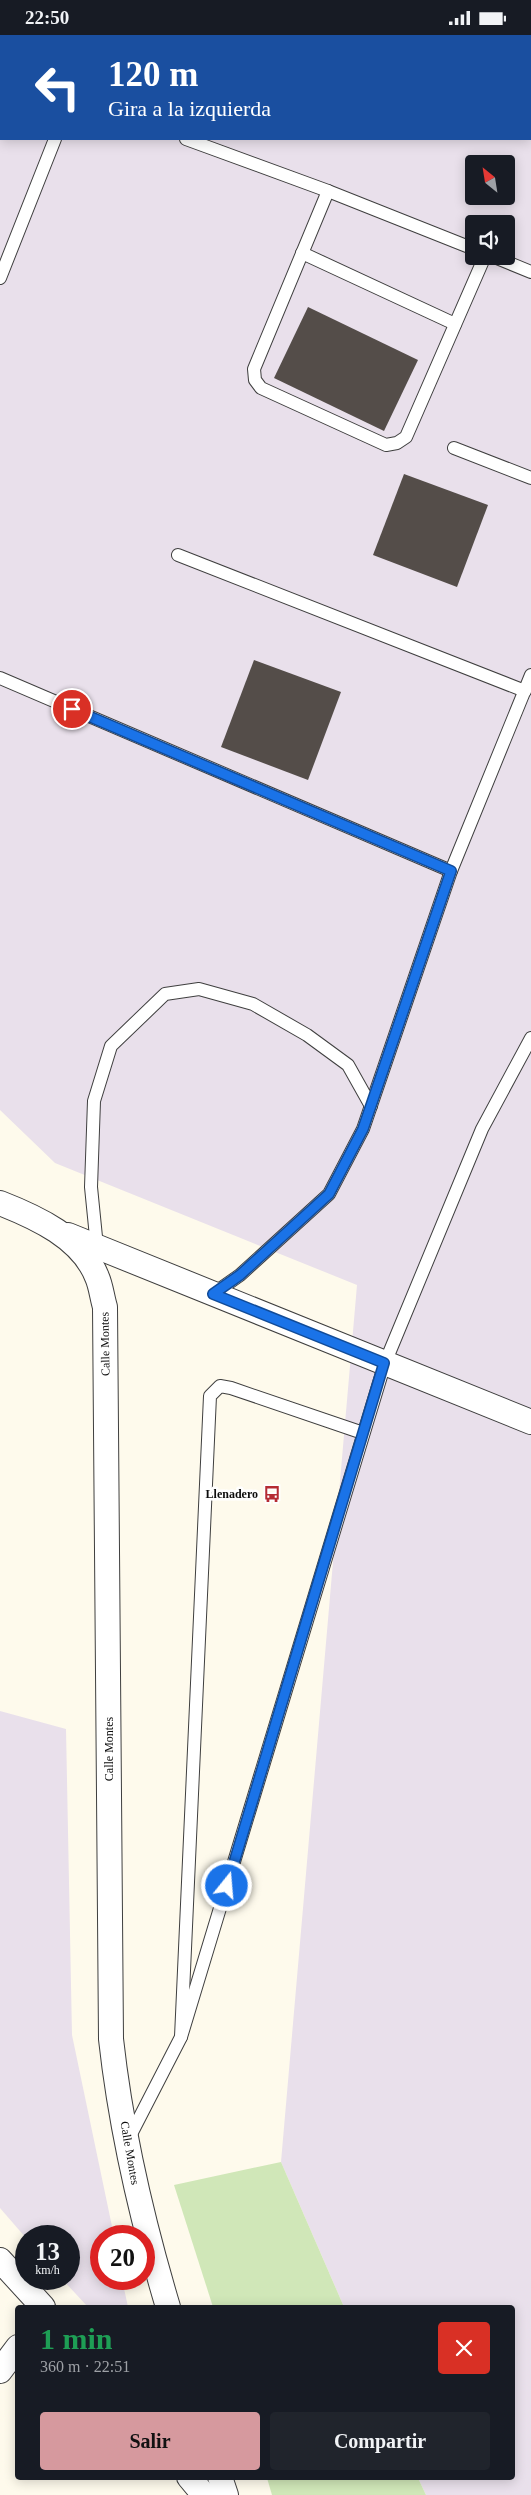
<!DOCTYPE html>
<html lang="es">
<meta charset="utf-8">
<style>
:root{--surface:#171b24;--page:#20242c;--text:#f1f3f6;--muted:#9ea1a6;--accent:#d6999e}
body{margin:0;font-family:"Times New Roman",serif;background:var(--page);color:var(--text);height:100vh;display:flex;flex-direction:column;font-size:19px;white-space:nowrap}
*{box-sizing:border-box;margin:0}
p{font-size:16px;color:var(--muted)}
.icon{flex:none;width:28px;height:28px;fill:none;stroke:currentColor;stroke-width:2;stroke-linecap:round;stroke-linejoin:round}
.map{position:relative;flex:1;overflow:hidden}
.panel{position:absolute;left:15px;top:2270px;width:500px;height:175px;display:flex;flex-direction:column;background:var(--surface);border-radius:5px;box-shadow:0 2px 12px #0003}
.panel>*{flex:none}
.guide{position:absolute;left:0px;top:0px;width:531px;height:105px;box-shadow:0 2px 12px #0003;background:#1a4fa0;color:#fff;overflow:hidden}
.needle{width:32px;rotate:330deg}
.buttons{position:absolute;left:465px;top:120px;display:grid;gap:10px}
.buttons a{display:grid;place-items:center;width:50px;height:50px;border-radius:5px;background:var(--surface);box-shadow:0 2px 12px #0003;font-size:25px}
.speed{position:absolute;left:15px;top:2190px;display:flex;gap:10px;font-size:25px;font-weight:700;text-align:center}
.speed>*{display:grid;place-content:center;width:65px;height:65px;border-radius:50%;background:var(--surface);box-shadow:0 2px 12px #0003;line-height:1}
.speed small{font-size:12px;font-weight:400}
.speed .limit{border:8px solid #d22;background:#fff;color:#111}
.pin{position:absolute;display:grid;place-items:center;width:42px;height:42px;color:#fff;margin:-21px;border:2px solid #fff;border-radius:50%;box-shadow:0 1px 5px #0007}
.me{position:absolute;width:55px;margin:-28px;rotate:17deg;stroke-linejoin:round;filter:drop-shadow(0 0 4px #0008)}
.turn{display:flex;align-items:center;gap:18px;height:105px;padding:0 25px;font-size:22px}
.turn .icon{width:65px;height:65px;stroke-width:2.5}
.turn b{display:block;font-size:35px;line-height:42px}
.round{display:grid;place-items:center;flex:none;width:52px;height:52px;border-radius:5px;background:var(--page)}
.headline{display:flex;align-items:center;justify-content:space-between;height:85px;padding:0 25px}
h1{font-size:30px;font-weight:700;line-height:38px;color:#1e9e55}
.button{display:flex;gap:10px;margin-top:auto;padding:10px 25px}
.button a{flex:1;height:58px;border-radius:5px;background:var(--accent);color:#111;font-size:20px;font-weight:700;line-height:58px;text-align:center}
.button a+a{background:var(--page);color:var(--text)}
.status{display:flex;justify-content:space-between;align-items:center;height:35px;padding:0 25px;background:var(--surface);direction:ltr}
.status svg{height:14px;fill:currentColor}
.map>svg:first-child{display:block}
</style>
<div class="status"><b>22:50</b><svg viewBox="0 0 49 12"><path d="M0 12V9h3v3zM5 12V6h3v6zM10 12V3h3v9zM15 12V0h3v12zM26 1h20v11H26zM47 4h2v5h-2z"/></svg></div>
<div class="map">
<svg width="531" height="2460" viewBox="0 0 531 2460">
<rect width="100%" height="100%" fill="#fefaec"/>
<g fill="#e9e0eb" fill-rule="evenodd">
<path d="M 0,0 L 531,0 L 531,2460 L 426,2460 L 418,2443 L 512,2442 L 512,2272 L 344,2272 L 281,2127 L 357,1250 L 55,1128 L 0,1075 ZM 1,1 L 530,1 L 530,104 L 1,104 ZM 474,129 L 506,129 L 506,161 L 474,161 ZM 474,189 L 506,189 L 506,221 L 474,221 Z"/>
<path d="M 0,1676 L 66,1694 L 72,2000 L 114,2201 L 101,2201 L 101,2244 L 122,2244 L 128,2272 L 88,2272 L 62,2244 L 69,2244 L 69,2201 L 26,2203 L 0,2173 Z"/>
</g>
<g fill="#d0e7b8">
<path d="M 281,2127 L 344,2272 L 213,2272 L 174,2150 Z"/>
<path d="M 267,2443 L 418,2443 L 426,2460 L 272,2460 Z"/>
</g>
<g fill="#544d49">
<path d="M 308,272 L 418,325 L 384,396 L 274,343 Z"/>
<path d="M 404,439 L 488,470 L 457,552 L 373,520 Z"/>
<path d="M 254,625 L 341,657 L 308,745 L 221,712 Z"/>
</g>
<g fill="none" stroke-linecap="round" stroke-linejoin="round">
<g stroke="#3f3f3f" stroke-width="14">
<g id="lane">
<path d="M 98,1 L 99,0"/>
<path d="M 186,104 L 328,156 L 474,214"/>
<path d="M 328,156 L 254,334 L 255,345 L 261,353 L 386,410 L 397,408 L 406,402 L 485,221"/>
<path d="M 302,218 L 455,289"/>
<path d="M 492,221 L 531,237"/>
<path d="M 0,243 L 55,104"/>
<path d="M 454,413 L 531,443"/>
<path d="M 178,520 L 525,656"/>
<path d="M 0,643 L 451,836"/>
<path d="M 97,1212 L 91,1152 L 94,1066 L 111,1011 L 165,959 L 199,954 L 253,969 L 307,1000 L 348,1030 L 371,1071"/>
<path d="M 213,1259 L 240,1240 L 329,1159 L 363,1094 L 451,836 L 531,640"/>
<path d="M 181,2002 L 385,1328 L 482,1094 L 531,1003"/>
<path d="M 128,2105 L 181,2002 L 210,1361 L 220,1351 L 231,1353 L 363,1398"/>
</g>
</g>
<g stroke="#3f3f3f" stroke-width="26">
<g id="street">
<path d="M 0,1168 C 36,1182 82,1203 97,1242 C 101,1251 102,1262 105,1272 L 111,2004 C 121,2095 142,2185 168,2272"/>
<path d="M 68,1200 L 531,1387"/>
<path d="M 0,2225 L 43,2272"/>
<path d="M 0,2336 L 18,2312"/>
<path d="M 189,2442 L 204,2460"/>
<path d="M 220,2442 L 226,2460"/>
</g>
</g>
<use href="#lane" stroke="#fff" stroke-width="12"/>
<use href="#street" stroke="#fff" stroke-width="24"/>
</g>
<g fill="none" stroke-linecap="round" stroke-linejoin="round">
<g stroke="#114b97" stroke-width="12">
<path id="route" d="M 72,674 L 451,836 L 363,1094 L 329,1159 L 240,1240 L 213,1259 L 384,1328 L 227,1851"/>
</g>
<use href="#route" stroke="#1a73e8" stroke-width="9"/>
</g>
<defs>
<g id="bus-bare" transform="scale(1.35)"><path d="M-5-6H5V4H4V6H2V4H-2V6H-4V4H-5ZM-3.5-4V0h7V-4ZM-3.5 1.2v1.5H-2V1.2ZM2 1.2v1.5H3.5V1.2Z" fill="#b52b33" stroke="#fff" stroke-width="2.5" paint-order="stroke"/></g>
</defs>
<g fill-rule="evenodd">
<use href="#bus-bare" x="272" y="1459"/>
</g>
<g text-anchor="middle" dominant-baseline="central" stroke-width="5" stroke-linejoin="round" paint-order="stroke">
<g font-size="12" fill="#0c0c0c" stroke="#fff">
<text transform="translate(105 1309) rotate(-91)">Calle Montes</text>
<text transform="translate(109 1714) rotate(-90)">Calle Montes</text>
<text transform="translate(130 2118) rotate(80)">Calle Montes</text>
</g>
<g font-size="12" font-weight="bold" fill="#0c0c0c" stroke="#fff" text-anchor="end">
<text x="258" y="1459">Llenadero</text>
</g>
</g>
</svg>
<div class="buttons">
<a><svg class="needle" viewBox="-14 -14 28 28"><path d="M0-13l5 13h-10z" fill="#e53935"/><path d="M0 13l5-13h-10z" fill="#9ea1a6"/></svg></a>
<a><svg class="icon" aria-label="sound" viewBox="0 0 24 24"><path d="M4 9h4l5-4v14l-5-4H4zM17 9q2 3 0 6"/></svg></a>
</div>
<div class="speed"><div>13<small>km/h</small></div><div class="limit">20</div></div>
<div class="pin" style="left:72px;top:674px;background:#d93025"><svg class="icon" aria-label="arrive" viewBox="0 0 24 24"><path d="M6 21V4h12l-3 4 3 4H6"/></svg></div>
<svg class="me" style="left:227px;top:1851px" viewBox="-20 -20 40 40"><circle r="17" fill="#1a73e8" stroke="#fff" stroke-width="3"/><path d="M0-11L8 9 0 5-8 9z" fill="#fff"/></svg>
<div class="guide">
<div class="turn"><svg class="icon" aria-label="left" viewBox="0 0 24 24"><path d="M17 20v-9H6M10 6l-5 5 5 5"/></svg><div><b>120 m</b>Gira a la izquierda</div></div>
</div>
<section class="panel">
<div class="headline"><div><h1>1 min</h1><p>360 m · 22:51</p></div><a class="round" style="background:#d93025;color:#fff"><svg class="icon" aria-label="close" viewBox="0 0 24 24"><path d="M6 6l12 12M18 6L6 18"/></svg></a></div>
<div class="button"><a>Salir</a><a>Compartir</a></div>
</section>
</div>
